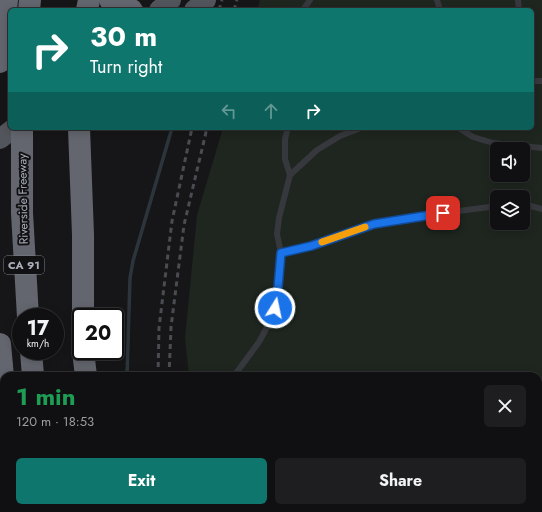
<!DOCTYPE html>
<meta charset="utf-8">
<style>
:root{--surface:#101012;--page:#1e1e20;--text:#f1f3f6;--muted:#9c9d9f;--line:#303032;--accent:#0f766e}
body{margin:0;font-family:Jost,sans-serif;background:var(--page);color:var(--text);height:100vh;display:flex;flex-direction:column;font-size:15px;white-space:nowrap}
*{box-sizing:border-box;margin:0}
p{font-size:13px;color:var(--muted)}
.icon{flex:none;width:22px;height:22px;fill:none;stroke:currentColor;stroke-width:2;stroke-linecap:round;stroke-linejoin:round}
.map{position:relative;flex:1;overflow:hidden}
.side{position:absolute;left:0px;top:372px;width:542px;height:140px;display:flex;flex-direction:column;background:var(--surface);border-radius:12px 12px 0 0;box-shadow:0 2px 10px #0003,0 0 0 1px var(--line)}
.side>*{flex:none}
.banner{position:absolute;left:8px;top:8px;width:526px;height:122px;border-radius:6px;box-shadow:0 2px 10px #0003,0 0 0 1px var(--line);background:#0f766e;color:#fff;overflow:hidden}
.tools{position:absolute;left:490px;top:142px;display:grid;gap:8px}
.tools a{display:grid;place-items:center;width:40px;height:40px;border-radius:6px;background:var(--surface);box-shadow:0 2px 10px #0003,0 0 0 1px var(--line);font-size:20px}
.speed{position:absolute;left:12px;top:308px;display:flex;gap:8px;font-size:20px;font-weight:700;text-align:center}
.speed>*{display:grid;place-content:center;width:52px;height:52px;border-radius:50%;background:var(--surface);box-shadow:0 2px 10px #0003,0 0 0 1px var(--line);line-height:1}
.speed small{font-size:10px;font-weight:400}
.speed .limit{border:2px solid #111;border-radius:6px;background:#fff;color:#111}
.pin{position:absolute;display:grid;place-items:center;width:34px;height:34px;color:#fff;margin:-17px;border-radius:8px;box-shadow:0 2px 6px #0006}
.me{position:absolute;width:44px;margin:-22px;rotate:10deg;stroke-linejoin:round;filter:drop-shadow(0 0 3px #0008)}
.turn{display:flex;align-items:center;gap:14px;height:84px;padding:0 16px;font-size:18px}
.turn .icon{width:52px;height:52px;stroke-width:2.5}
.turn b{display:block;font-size:28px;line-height:34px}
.lanes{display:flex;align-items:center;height:38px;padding:0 16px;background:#0003;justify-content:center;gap:20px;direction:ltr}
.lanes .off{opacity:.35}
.round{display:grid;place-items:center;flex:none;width:42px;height:42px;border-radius:6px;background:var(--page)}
.head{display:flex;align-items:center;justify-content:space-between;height:68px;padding:0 16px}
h1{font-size:24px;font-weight:700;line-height:30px;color:#1e9e55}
.action{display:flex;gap:8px;margin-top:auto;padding:8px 16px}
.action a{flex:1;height:46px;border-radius:6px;background:var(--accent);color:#fff;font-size:16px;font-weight:700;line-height:46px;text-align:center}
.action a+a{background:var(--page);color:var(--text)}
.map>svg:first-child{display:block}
</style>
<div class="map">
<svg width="542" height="512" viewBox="0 0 542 512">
<rect width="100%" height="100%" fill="#161618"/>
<path fill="#1e261f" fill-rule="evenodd" d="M 260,0 L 542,0 L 542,512 L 229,512 L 225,508 L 538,508 L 538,376 L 189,376 L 185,338 L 197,215 L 223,128 L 532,128 L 532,10 L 257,10 ZM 497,149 L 523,149 L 523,175 L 497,175 ZM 497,197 L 523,197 L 523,223 L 497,223 Z"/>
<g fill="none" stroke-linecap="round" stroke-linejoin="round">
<g stroke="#2c353c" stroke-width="3.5">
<path d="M 127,376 L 130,278 L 133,261 L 172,128"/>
<path d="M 140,508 L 141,512"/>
</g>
<g stroke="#37383d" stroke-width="6">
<path d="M 437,0 L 440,10"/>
<path d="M 518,0 L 519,10"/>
<path d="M 303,10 L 310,0"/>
<path d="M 532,81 L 542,81"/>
<path d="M 459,128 L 473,137 L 493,143 L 542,148"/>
<path d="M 290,175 L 317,150 L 340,136 L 361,128"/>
<path d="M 523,206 L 531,206 L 542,209"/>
<path d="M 281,253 L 311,246 L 374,224 L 428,215 L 497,206"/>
<path d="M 234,376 L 259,342 L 272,318 L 277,299 L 281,253 L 277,234 L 279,218 L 290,175 L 285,159 L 285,139 L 288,128"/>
<path d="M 236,508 L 237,512"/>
</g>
<g stroke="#53555c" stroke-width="20">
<path d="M 159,10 L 171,0"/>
<path d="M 194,10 L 206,0"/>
<path d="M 0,139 L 14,128"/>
</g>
<g stroke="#63666e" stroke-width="22">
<path d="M 110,0 L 132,10"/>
<path d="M 29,10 L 30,0"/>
<path d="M 87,10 L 89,0"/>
<path d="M 0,62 L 7,0"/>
<path d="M 22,128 L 22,213 L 28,317"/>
<path d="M 79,128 L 83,235 L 83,317"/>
<path d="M 0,344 L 4,388"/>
<path d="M 31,351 L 33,376"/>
<path d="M 83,351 L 86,376"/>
<path d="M 22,508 L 23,512"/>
<path d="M 54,508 L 55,512"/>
<path d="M 100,508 L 101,512"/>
</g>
<g stroke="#4a4c52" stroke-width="3" stroke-dasharray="5 4" stroke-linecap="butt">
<path d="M 219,10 L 222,0"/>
<path d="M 234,10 L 237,0"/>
<path d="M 158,376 L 159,328 L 172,221 L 192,128"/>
<path d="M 169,376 L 171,327 L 184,225 L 207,128"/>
<path d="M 177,508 L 178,512"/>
<path d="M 188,508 L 188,512"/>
</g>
</g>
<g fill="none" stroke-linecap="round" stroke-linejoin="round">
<g stroke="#114b97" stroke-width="10">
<path id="route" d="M 275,308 L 277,299 L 281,253 L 311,246 L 374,224 L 443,213"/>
</g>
<use href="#route" stroke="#1a73e8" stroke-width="7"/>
<path stroke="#f59e0b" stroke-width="7" d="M 322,242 L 365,227"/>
</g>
<g text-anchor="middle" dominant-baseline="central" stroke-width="4" stroke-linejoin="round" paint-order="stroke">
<rect fill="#111113" stroke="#7b7e86" stroke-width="1" x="4" y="256" width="40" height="18" rx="3"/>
<g font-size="11" font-weight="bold" fill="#a8adb8">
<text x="24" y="265">CA 91</text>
</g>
<g font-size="12" fill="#a8adb8" stroke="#111113">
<text transform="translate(23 199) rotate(-91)">Riverside Freeway</text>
</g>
</g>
</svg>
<div class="tools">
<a><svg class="icon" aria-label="sound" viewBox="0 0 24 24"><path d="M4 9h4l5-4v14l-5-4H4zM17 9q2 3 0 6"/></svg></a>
<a><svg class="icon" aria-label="layers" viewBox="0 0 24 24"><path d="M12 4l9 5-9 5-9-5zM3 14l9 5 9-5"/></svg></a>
</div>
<div class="speed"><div>17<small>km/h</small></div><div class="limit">20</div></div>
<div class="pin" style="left:443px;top:213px;background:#d93025"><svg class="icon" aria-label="arrive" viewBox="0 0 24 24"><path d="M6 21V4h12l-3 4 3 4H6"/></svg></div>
<svg class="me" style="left:275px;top:308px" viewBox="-20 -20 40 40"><circle r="17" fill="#1a73e8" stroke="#fff" stroke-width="3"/><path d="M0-11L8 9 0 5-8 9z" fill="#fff"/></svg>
<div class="banner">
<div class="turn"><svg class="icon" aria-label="right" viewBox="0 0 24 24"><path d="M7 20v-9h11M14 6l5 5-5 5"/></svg><div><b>30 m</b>Turn right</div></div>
<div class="lanes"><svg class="icon off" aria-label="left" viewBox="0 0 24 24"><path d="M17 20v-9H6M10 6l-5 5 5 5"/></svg><svg class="icon off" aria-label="ahead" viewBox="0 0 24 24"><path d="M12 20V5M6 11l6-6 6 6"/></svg><svg class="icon" aria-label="right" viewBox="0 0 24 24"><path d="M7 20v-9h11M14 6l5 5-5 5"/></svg></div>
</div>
<section class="side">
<div class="head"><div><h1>1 min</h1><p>120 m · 18:53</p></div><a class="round"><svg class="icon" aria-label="close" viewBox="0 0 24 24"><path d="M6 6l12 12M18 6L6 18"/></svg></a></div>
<div class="action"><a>Exit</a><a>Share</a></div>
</section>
</div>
